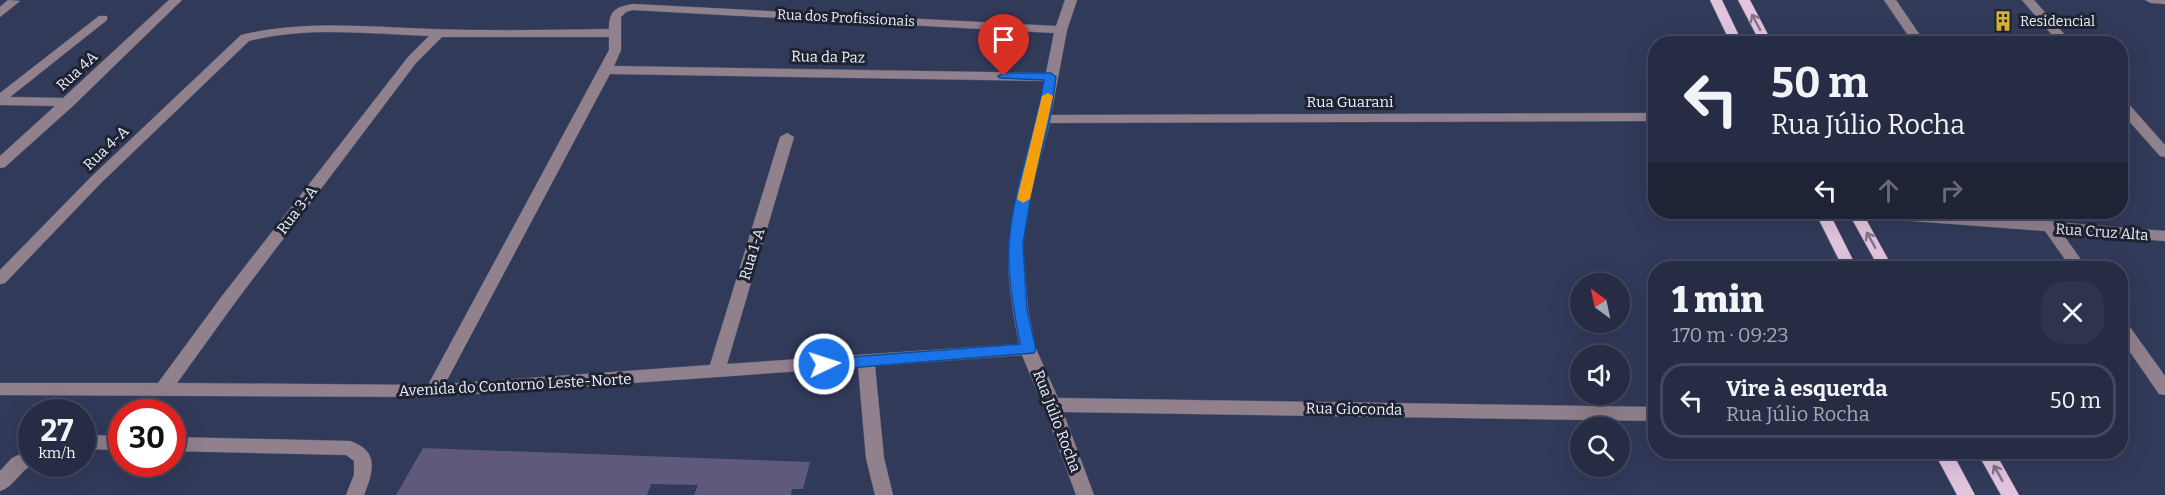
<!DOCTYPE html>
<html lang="pt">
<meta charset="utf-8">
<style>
:root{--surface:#262c44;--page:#2e344b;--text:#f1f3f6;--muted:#a4a7b2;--line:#42485d}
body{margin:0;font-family:Bitter,serif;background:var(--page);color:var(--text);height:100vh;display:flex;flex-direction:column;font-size:22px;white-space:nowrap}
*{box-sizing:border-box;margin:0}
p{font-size:20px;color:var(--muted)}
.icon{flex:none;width:33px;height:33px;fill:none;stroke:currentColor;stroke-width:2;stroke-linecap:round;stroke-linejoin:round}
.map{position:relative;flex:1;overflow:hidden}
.details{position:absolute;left:1648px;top:261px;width:480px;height:198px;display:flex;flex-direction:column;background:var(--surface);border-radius:24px;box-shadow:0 6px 24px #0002,0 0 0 2px var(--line)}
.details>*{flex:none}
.hud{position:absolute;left:1648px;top:36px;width:480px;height:183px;border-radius:24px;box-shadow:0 6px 24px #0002,0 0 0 2px var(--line);background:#262c44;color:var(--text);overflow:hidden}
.needle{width:39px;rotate:327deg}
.tools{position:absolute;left:1570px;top:273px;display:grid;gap:12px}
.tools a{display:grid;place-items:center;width:60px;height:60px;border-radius:50%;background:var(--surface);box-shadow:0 6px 24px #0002,0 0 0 2px var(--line);font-size:30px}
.speed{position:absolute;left:18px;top:399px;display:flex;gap:12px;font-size:30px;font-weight:700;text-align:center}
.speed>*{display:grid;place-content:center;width:78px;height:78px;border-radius:50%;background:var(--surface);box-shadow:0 6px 24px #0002,0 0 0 2px var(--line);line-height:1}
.speed small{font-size:15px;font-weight:400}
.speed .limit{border:9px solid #d22;background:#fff;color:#111}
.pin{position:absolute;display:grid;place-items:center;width:51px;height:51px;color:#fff;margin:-62px -26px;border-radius:50% 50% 50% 0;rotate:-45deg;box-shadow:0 0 6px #0007}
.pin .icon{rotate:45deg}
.me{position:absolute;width:66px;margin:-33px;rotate:86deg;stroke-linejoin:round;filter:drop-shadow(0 0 4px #0008)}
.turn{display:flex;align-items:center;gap:21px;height:126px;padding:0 24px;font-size:27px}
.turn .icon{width:78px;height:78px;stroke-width:2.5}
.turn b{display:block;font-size:42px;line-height:51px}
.lanes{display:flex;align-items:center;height:57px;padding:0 24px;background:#0003;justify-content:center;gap:30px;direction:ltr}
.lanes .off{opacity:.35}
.round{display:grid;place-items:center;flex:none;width:63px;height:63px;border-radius:24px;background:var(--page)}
.summary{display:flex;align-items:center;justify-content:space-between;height:102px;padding:0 24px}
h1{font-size:36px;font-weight:800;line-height:45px}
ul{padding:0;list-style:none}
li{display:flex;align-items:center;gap:18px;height:75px;margin:0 12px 9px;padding:0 12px;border:3px solid var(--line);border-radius:24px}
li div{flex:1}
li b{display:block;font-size:22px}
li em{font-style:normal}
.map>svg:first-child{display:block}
</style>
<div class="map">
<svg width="2165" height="495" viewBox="0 0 2165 495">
<rect width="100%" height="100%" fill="#323a5a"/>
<path fill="#5f597c" d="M 423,448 L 700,458 L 810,462 L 803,489 L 792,489 L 791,495 L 694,495 L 698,485 L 651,484 L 647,495 L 396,495 Z"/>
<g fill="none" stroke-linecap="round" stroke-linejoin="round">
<g stroke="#505774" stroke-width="1">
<g id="minor">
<path d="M 8,0 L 20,1 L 0,17 L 0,7 Z"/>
<path d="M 169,0 L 182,0 L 74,105 L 5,167 L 0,168 L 0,156 L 55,106 L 0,105 L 0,93 L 99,16 L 107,16 L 107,20 L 10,97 L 63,98 Z"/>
<path d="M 1065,0 L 1077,0 L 1067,30 L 1051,115 L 1656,113 L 1656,121 L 1050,123 L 1032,189 L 1023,244 L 1028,309 L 1036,349 L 1058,398 L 1656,407 L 1656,421 L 1063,412 L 1094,495 L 1076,495 L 1043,405 L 1022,355 L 875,366 L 884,458 L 893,495 L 875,495 L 866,458 L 858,367 L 433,397 L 0,395 L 0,383 L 158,383 L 222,296 L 408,57 L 429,36 C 369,34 307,26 249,41 L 101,183 L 5,283 L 0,284 L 0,270 L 91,177 L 241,35 C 304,20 367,27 431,29 C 490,31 550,30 609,29 C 609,11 615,7 633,4 L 1056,26 ZM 633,10 L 1054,33 L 1046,73 L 614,66 L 621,50 L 621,17 L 626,12 ZM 442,37 L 609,37 L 609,50 L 428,385 L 177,383 L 234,304 L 416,63 ZM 610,74 L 1045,81 C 1034,135 1014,188 1009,243 C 1006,276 1013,312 1019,344 L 727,364 L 794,137 L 787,133 L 780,137 L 710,365 L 445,384 Z"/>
<path d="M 1884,0 L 1896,0 L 1926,44 L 1914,44 Z"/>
<path d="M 2022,0 L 2034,0 L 2073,44 L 2060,44 Z"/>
<path d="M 2145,0 L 2165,0 L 2165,4 L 2151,3 Z"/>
<path d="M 2121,100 L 2126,101 L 2165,145 L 2165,157 L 2160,156 L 2121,112 Z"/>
<path d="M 1852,212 L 1913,212 L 2038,221 L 2032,212 L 2046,212 L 2054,222 L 2165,231 L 2165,241 L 2062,233 L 2087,268 L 2071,268 L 2045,231 L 1859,217 Z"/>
<path d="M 2121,321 L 2127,323 L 2165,376 L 2165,395 L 2159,394 L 2121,339 Z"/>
<path d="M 82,435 L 122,436 L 122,450 L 82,449 Z"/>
<path d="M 172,437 L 350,441 C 380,451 373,472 364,495 L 346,495 L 354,475 L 354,461 L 346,455 L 172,451 Z"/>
<path d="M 32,449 L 32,464 L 34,464 C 20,470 14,487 0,491 L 0,471 L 12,458 Z"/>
</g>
</g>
<g stroke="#505774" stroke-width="1">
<g id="major">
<path d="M 1710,0 L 1722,0 L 1743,44 L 1731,44 Z"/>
<path d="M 1738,0 L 1750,0 L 1773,44 L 1761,44 Z"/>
<path d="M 1815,212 L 1829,212 L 1857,268 L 1843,268 Z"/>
<path d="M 1848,212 L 1862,212 L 1893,268 L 1879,268 Z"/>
<path d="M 1934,452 L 1952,452 L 1975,495 L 1957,495 Z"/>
<path d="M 1977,452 L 1995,452 L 2019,495 L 2001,495 Z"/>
</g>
</g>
<use href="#minor" fill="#90818d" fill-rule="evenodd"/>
<use href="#major" fill="#e2c4dd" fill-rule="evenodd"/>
</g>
<defs><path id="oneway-shaft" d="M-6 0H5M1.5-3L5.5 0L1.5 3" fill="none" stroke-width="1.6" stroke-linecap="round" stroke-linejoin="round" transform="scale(1.5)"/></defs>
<g stroke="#807487">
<use href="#oneway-shaft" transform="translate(1756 22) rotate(-118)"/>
<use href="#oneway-shaft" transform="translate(1871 240) rotate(-119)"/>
<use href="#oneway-shaft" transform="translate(1998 473) rotate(-119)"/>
</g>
<path fill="#1a73e8" stroke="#114b97" stroke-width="1.5" d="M 1004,73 L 1051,73 L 1056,77 L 1050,119 L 1032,189 L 1023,244 L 1027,309 L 1036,349 L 1034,353 L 824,370 L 818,368 L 816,364 L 818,360 L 824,359 L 1020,344 C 1014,312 1007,276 1009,243 C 1013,188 1035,135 1044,80 L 1000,78 L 998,76 Z"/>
<path fill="#f59e0b" d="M 1048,93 L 1053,96 L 1030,199 L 1023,203 L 1017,199 L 1042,96 Z"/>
<defs>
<g id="building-bare" transform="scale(1.62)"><path d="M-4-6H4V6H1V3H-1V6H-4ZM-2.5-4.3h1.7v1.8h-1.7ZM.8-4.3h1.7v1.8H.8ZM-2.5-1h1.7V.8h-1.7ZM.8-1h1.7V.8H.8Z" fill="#d8b434" stroke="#1f2331" stroke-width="2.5" paint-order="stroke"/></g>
</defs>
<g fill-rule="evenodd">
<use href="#building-bare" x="2003" y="21"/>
</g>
<g text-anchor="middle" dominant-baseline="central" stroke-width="6" stroke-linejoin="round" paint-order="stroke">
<g font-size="14" fill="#ecf0fc" stroke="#1f2331">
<text transform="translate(846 18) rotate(3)">Rua dos Profissionais</text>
</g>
<g font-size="14" fill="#ecf0fc" stroke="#1f2331" text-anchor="start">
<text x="2020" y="21">Residencial</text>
</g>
<g font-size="15" fill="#ecf0fc" stroke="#1f2331">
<text transform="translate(828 57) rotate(1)">Rua da Paz</text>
<text transform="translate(77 71) rotate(-43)">Rua 4A</text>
<text x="1350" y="102">Rua Guarani</text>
<text transform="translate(106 148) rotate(-44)">Rua 4-A</text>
<text transform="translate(297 210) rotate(-53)">Rua 3-A</text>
<text transform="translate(2102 232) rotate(4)">Rua Cruz Alta</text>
<text transform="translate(752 254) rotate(-73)">Rua 1-A</text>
<text transform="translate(515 385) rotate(-3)">Avenida do Contorno Leste-Norte</text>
<text transform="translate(1354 409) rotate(1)">Rua Gioconda</text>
<text transform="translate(1057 421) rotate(69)">Rua Júlio Rocha</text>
</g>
</g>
</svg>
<div class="tools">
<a><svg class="needle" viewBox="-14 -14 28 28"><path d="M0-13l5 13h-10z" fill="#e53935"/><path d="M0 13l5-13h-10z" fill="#a4a7b2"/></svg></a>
<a><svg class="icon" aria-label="sound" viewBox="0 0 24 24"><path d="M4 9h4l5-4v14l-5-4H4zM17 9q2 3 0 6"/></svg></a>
<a><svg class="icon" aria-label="search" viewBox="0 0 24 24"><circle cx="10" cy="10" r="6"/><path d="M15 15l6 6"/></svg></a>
</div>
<div class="speed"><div>27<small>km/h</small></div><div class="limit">30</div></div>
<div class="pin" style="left:1004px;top:76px;background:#d93025"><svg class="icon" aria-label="arrive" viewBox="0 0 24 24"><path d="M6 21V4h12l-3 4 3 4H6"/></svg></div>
<svg class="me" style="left:824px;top:364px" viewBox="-20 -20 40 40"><circle r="17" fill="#1a73e8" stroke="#fff" stroke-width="3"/><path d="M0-11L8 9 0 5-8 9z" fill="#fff"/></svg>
<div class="hud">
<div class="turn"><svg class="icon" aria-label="left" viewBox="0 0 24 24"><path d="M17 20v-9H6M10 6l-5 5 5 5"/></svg><div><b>50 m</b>Rua Júlio Rocha</div></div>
<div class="lanes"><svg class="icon" aria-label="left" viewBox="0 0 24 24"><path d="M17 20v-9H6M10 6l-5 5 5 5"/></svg><svg class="icon off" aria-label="ahead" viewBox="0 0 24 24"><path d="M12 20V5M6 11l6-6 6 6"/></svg><svg class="icon off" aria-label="right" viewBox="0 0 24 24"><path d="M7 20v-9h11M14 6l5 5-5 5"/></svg></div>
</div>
<section class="details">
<div class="summary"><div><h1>1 min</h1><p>170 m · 09:23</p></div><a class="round"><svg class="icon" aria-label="close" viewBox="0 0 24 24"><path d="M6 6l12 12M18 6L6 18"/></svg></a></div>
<ul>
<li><svg class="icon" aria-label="left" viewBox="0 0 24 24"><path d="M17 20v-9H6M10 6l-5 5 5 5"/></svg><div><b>Vire à esquerda</b><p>Rua Júlio Rocha</p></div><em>50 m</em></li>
</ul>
</section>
</div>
